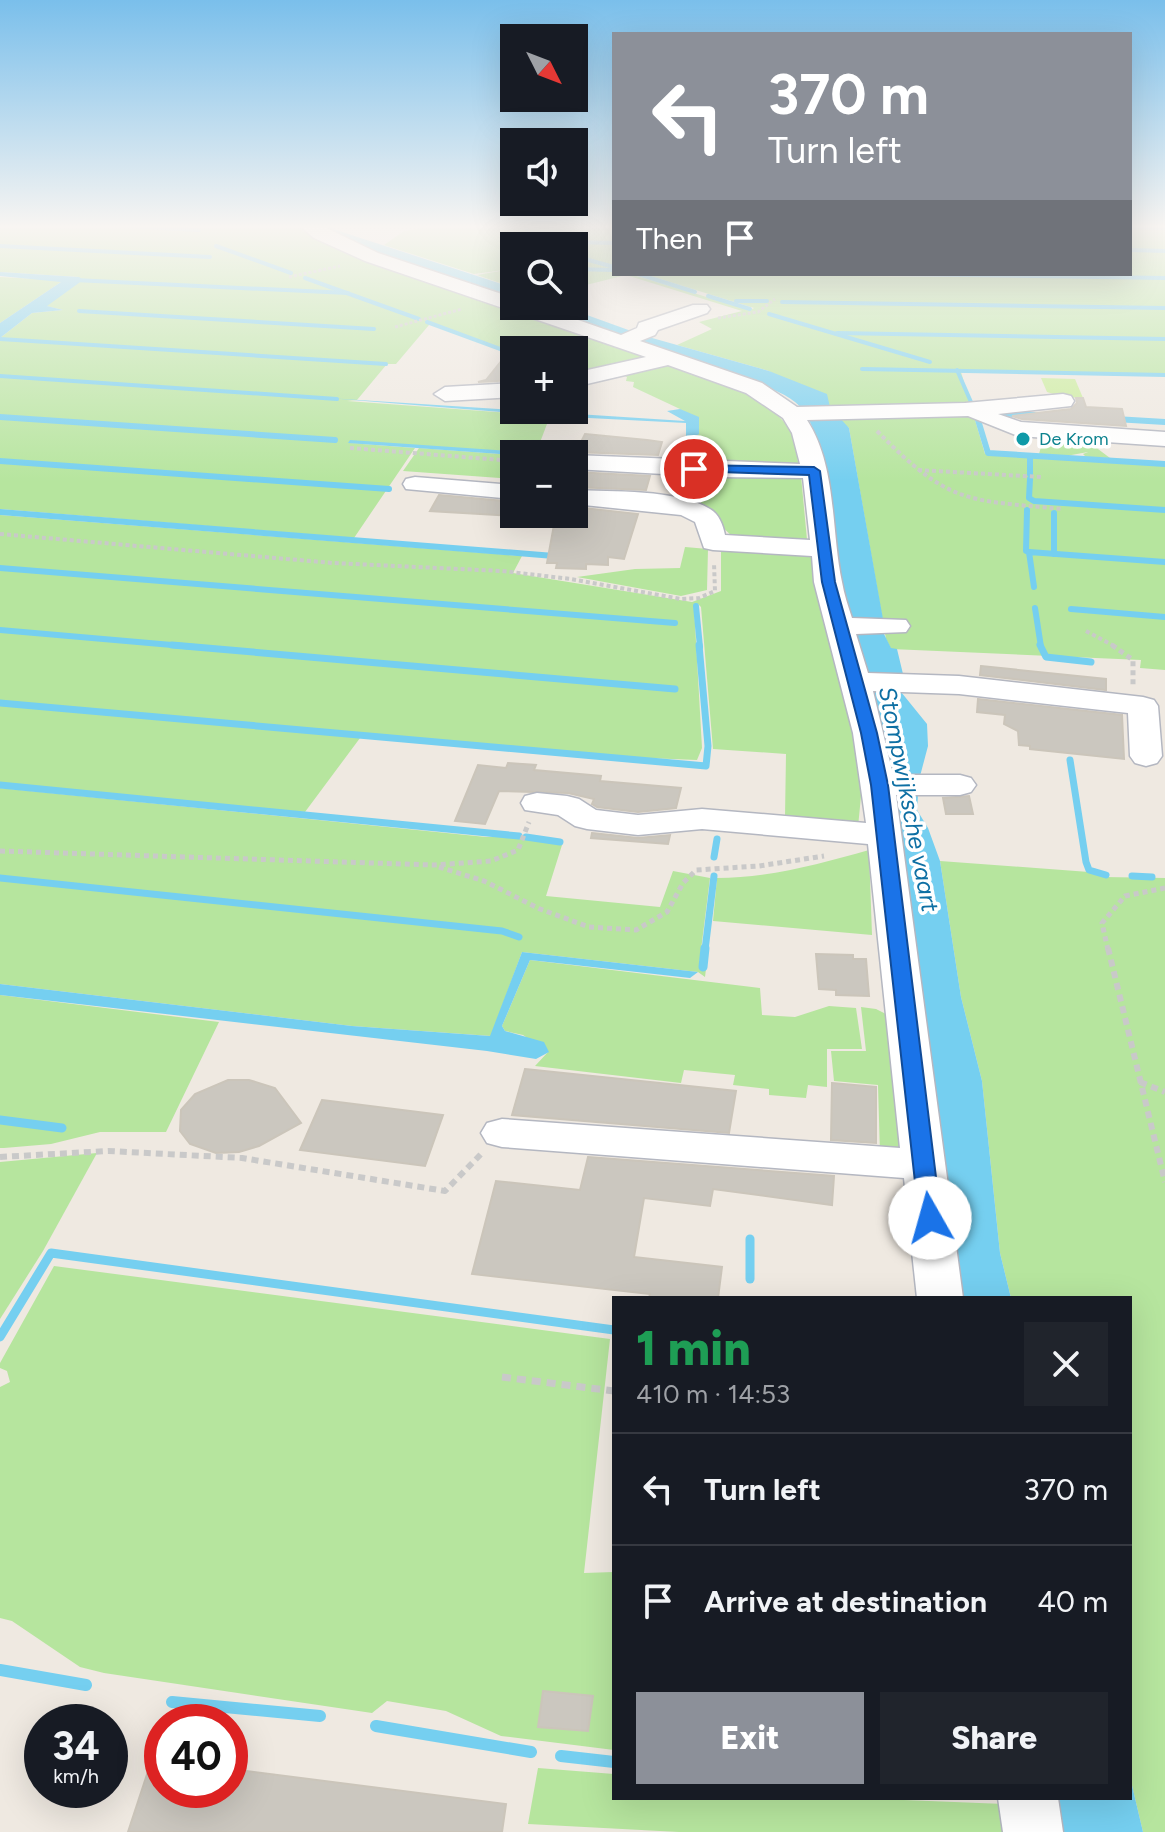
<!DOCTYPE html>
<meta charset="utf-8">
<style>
:root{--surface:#171b24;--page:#20242c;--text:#f1f3f6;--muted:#9ea1a6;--line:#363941;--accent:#8c9099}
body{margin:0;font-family:Figtree,sans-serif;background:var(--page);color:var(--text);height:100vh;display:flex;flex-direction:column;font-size:30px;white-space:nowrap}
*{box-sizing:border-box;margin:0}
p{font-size:26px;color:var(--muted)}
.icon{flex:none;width:44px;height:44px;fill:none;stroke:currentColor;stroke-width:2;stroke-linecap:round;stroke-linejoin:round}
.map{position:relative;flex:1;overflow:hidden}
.panel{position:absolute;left:612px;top:1296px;width:520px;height:504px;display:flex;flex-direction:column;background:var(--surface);border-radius:0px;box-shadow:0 8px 32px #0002}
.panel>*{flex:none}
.banner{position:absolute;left:612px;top:32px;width:520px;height:244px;border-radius:0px;box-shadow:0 8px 32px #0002;background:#8c9099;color:#fff;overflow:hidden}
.needle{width:52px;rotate:132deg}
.controls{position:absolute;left:500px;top:24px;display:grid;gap:16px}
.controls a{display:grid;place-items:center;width:88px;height:88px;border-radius:0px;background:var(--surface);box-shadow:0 8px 32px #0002;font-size:40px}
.speed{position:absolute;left:24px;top:1704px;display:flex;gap:16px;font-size:40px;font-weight:700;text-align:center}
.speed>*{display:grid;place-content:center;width:104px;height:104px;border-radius:50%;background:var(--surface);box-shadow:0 8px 32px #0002;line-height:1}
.speed small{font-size:20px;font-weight:400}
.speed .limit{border:12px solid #d22;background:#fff;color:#111}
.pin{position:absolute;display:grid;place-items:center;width:68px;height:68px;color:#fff;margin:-34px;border:4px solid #fff;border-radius:50%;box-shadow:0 2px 8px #0007}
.me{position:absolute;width:88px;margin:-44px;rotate:353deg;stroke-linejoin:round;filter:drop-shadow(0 0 6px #0008)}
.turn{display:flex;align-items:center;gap:28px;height:168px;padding:0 24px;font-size:36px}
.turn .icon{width:104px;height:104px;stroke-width:2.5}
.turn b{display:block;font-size:56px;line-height:68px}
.then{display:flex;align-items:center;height:76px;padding:0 24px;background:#0003;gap:16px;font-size:30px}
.round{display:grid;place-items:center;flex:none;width:84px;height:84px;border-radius:0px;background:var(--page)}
.headline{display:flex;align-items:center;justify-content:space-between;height:136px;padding:0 24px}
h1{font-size:48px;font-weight:800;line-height:60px;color:#1e9e55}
.action{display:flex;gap:16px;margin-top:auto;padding:16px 24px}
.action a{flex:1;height:92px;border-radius:0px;background:var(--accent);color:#fff;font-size:32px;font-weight:800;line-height:92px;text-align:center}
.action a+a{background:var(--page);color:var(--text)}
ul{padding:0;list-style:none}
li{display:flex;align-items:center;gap:24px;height:112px;padding:0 24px;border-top:2px solid var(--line)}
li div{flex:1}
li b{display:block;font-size:30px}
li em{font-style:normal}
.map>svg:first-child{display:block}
</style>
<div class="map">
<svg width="1165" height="1832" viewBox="0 0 1165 1832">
<rect width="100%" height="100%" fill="#efe9e1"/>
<g fill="#b6e59e">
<path d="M 0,225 L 299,225 L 303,231 L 334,247 L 655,357 L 574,377 L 574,350 L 514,350 L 514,353 L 434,324 L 429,325 L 396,364 L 387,364 L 357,400 L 347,401 L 550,416 L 536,453 L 349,443 L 415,448 L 354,538 L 0,509 L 0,338 L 32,313 L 63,310 L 46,306 L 79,277 L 0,272 Z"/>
<path d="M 444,225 L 614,225 L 614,269 L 574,269 L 574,246 L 514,246 L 514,288 L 477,275 L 512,269 L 474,274 L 384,245 L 404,231 Z"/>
<path d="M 1130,225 L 1165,225 L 1165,277 L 964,274 L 1130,274 Z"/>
<path d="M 574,270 L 614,270 L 614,274 L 630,274 L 750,310 L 754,308 L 644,274 L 1165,279 L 1165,374 L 961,372 L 985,454 L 1165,464 L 1165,670 L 1140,668 L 1141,660 L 891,649 L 886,639 L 849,428 L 769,371 L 677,345 L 712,329 L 699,322 L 742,311 L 626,275 L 574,288 Z"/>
<path d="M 0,277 L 58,280 L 61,282 L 0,323 Z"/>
<path d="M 665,364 L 762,399 L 791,429 L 799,466 L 694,465 L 694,437 L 699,433 L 680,409 L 633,387 L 634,382 L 626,381 L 627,377 L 621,374 Z"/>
<path d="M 1053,440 L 1094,446 L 1110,458 L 1086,457 L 1083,454 L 1088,452 L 1066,456 L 1039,454 L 1041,447 Z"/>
<path d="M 419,448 L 514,455 L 514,479 L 403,471 Z"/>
<path d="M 702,472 L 801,476 L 807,540 L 734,538 L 701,507 Z"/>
<path d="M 0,515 L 522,556 L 513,573 L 692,602 L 721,591 L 721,550 L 810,554 L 856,746 L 862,786 L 858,827 L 785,817 L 786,754 L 713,749 L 701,607 L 698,604 L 694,606 L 702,748 L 697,760 L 597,756 L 363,734 L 305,812 L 0,786 Z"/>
<path d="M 685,547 L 708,549 L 707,590 L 681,596 L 577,577 L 635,569 L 680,568 Z"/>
<path d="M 0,788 L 486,837 L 510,837 L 562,845 L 546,896 L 660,907 L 673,871 L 710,878 L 699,966 L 706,969 L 705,977 L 698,972 L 522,952 L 491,1036 L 352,1026 L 0,984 Z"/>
<path d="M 869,850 L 872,935 L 713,921 L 717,878 C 768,878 820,864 869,850 Z"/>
<path d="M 940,861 L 1089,872 L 1104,877 L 1165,878 L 1165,1832 L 1143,1832 L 1130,1777 L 1130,1298 L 1011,1298 L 1000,1253 L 982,1081 L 961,997 Z"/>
<path d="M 530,960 L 760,988 L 762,1015 L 795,1017 L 829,1006 L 856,1008 L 862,1049 L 827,1049 L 827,1087 L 808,1085 L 806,1098 L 769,1095 L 769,1089 L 733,1085 L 735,1075 L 684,1070 L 681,1083 L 535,1066 L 548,1052 L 523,1035 L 505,1031 L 502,1026 Z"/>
<path d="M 0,995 L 219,1022 L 166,1132 L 100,1132 L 51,1144 L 4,1148 L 0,1148 Z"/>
<path d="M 861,1007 L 876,1009 L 890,1016 L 905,1141 L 889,1154 L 880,1154 L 878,1085 L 834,1081 L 831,1051 L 866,1051 Z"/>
<path d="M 97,1153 L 43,1251 L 0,1319 L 0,1162 Z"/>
<path d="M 54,1266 L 610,1339 L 584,1573 L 614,1572 L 614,1750 L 501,1736 L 446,1711 L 387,1701 L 372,1713 L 104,1673 L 80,1667 L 12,1621 L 0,1618 L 0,1387 L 10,1382 L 7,1371 L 0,1368 L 0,1363 Z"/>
<path d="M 538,1768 L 614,1774 L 614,1798 L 854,1798 L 1004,1804 L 1008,1832 L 679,1832 L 528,1824 Z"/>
</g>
<path fill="#c9ec9a" d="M 1041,378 L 1075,379 L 1083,398 L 1063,397 L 1047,392 Z"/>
<g fill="#75cff0">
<path d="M 317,225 L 330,225 L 336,230 L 514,288 L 514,301 L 347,243 Z"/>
<path d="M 0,272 L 79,277 L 83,280 L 47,306 L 63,310 L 32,313 L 0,338 L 0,323 L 61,282 L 0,276 Z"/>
<path d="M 529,306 L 562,306 L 645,336 L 769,371 L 827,394 L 832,416 L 838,416 L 849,428 L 883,619 L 877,620 L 891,648 L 897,649 L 903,674 L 894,677 L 897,687 L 927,724 L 928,746 L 919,780 L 917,810 L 928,828 L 940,861 L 961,997 L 982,1081 L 1000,1253 L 1011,1298 L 958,1298 L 822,458 C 809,416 809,403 764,386 Z"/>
<path d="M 328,398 L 685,421 L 667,411 L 680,409 L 699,417 L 699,434 L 694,437 L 694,465 L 686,465 L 686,447 L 678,447 L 686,441 L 686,423 L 550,416 Z"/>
<path d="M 350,440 L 538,453 L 514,455 L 348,443 Z"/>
<path d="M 522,952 L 698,972 L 690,978 L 530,960 L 502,1026 L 505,1031 L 544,1042 L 549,1052 L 536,1059 L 487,1051 L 0,995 L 0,984 L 352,1026 L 490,1036 Z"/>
<path d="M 1130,1777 L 1143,1832 L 1054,1832 L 1049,1798 L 1130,1798 Z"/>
</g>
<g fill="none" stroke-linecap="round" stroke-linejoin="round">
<g stroke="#75cff0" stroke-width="4">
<path d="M 108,225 L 199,230"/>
<path d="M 526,225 L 530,242 L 534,243"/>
<path d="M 1130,227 L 1165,228"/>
<path d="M 573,242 L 614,243"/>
<path d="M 514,245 L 559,242"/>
<path d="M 0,246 L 210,257"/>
<path d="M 216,246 L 291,273"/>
<path d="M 1130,250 L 1165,251"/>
<path d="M 574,256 L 614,267"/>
<path d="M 574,269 L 613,270"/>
<path d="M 638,274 L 695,292"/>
<path d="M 891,274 L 1165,278"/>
<path d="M 305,278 L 419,319"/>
<path d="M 74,280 L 348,293"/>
<path d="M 708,296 L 750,309"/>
<path d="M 736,301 L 767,301"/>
<path d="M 782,302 L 1165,308"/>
<path d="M 79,311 L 374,329"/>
<path d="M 769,314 L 930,362"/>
<path d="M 427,322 L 514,354"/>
<path d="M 837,333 L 1165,339"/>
<path d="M 0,339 L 386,364"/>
<path d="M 862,369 L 1165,375"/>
<path d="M 957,370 L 971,402"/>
<path d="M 0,376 L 337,399"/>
</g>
<g stroke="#75cff0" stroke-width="6">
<path d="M 995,413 L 1034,415"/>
<path d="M 0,417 L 335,440"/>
<path d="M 1115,419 L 1165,422"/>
<path d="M 978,420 L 988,453 L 1165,464"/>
<path d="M 1030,456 L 1030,474"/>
<path d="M 0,461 L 389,489"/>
<path d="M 692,472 L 694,489"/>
<path d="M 1030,479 L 1029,498 L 1034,501 L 1165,510"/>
<path d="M 1027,510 L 1026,551 L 1029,552"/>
<path d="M 0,512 L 554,556"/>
<path d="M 1054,513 L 1054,554"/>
<path d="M 0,568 L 675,623"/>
<path d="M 1034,587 L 1029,552 L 1165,562"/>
<path d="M 696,606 L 700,647"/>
<path d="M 1035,608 L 1041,647"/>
<path d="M 1071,609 L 1165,617"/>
<path d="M 0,630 L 195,647"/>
</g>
<g stroke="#75cff0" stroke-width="7">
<path d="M 172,645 L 675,689"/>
<path d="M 1040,645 L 1046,657 L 1091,662"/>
<path d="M 0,703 L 706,766 L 708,746 L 699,645"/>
<path d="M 1070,760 L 1086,862 L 1089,870 L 1106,875"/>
<path d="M 0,785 L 519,836"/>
<path d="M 526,837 L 560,842"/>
<path d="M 714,857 L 717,839"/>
<path d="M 1132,876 L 1152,877"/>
<path d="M 0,878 L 502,931 L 519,937"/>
<path d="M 705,950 L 714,876"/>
</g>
<g stroke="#75cff0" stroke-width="9">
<path d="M 703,967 L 705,948"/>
<path d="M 0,1120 L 62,1128"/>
<path d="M 750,1239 L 750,1279"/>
<path d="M 0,1337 L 51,1253 L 614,1330"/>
</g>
<g stroke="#75cff0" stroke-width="12">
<path d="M 0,1670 L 86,1685"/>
<path d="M 172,1702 L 320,1716"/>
<path d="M 376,1726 L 531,1752"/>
<path d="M 561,1756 L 614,1762"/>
</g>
</g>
<g fill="#cbc7bf" stroke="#cbc5ba" stroke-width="2">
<path d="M 514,345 L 514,380 L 478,382 L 486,380 Z"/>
<path d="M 1076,398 L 1083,398 L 1086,407 L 1122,409 L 1126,426 L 1022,419 L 1012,416 L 1071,409 L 1077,403 Z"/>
<path d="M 585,434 L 647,440 L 662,442 L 658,455 L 576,452 Z"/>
<path d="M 574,472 L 650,476 L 646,490 L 574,487 Z"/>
<path d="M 439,495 L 514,502 L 514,516 L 430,511 Z"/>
<path d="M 574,507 L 638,514 L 624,559 L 608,557 L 608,565 L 586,564 L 586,569 L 556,568 L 557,563 L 547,563 L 556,514 L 574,514 Z"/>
<path d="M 981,666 L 1106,679 L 1106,690 L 980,675 Z"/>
<path d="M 978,699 L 1122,715 L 1124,759 L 1030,749 L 1030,746 L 1019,745 L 1018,731 L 1004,724 L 1005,715 L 977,712 Z"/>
<path d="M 508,763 L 536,765 L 534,770 L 601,776 L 600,781 L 681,788 L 676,808 L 638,812 L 597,807 L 592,804 L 594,799 L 568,793 L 499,791 L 485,824 L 455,821 L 478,765 L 506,768 Z"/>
<path d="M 969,796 L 973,814 L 946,814 L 943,798 Z"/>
<path d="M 592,833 L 638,838 L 670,835 L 668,844 L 591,838 Z"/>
<path d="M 816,954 L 853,955 L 853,959 L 866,959 L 869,996 L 836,995 L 836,990 L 819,989 Z"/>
<path d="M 525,1069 L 736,1091 L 729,1133 L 512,1115 Z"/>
<path d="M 228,1080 L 249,1080 L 275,1088 L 301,1123 L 259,1146 L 239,1152 L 216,1153 L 190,1144 L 180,1131 L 181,1110 L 195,1094 Z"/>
<path d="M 832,1083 L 876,1087 L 876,1143 L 831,1140 Z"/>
<path d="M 322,1100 L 443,1115 L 425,1166 L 300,1150 Z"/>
<path d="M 588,1157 L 834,1176 L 832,1205 L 713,1189 L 710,1206 L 644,1198 L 634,1257 L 722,1267 L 718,1298 L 649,1298 L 650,1294 L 472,1274 L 496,1181 L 580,1190 Z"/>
<path d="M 543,1691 L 593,1696 L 588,1731 L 538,1727 Z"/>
<path d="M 158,1741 L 162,1742 L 162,1790 L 230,1790 L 230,1769 L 506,1804 L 502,1832 L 128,1832 Z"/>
</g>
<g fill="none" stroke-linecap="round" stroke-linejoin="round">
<g stroke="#b4b7c1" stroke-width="3">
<g id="minor">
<path d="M 299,225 L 320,225 L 378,253 L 514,298 L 514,306 L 538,306 L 621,335 L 637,328 L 639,323 L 693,305 L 707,305 L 710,309 L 707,313 L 658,330 L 655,335 L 640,341 L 762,383 L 797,407 L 965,403 L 1063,394 L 1071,396 L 1074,401 L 1071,406 L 998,414 L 1021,422 L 1165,432 L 1165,446 L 1018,436 L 968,416 L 807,420 C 837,466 831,531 842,582 C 844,594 848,606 852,618 L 906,620 L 910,626 L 906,632 L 856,634 L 868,673 L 959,676 L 1143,697 L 1154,700 L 1158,706 L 1162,756 L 1157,763 L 1146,766 L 1135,763 L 1130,756 L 1128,713 L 959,694 L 873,691 L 893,775 L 960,775 L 971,778 L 976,785 L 971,792 L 960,795 L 896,795 L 963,1298 L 917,1298 L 904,1178 L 502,1147 L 487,1143 L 481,1133 L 487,1123 L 502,1119 L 900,1148 L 868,844 L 702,829 L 638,835 L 587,829 L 575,826 L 558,815 L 525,810 L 521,803 L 525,796 L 537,793 L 567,796 L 579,799 L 596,810 L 638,815 L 702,809 L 866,823 L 853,733 L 814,582 L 812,556 L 713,550 L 704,548 L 695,522 L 681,515 L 574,504 L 574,490 C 611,492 678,489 710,509 C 719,514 723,525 725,535 L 810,540 L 803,478 L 717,477 L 574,469 L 574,455 L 800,464 L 792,433 L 783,418 L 746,393 L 668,365 L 574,387 L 574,373 L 646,357 L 365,261 L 314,238 Z"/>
<path d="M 514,383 L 514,397 L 445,401 L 434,394 L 445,387 Z"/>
<path d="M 415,477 L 514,485 L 514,499 L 406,489 L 403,484 L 406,479 Z"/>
<path d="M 998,1798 L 1058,1798 L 1063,1832 L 1003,1832 Z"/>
</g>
</g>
<g stroke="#c9c9c9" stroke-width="3" stroke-dasharray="3 2" stroke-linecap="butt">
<path d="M 289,277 L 340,266"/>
<path d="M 718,318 L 758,312 L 775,299"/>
<path d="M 395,327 L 462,309"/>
</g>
<g stroke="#c9c9c9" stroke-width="4" stroke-dasharray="4 3" stroke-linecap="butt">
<path d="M 877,431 C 949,504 965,500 1063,509"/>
<path d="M 350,448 L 514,461"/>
<path d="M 918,470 L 1041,477"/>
<path d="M 0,534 L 333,563 L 502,571 L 571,579 L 681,599 L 699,598 L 715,591 L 714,563"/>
<path d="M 1086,631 L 1116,647"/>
</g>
<g stroke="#c9c9c9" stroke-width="5" stroke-dasharray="5 4" stroke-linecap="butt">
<path d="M 1112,645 L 1133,660 L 1133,685"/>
<path d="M 0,851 L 434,865 L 491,861 L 518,850 L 529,822"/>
<path d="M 439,867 L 484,881 L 540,909 L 589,927 L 636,930 L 667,912 L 683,883 L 696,870 L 759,866 L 824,856"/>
<path d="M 1108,950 L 1102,923 L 1125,896 L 1165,888"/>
</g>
<g stroke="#c9c9c9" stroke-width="6" stroke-dasharray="7 5" stroke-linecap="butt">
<path d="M 1108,948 L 1165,1182"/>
<path d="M 1140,1082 L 1165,1092"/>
<path d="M 0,1157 L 108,1151 L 242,1158 L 445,1191 L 484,1151"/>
</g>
<path stroke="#c9c9c9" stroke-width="7" stroke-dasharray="9 6" stroke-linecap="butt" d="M 502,1377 L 614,1391"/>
<use href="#minor" fill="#fff" fill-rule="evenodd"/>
</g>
<linearGradient id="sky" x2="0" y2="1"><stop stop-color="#7abfeb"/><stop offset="0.47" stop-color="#f8f5f2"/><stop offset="1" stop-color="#f8f5f2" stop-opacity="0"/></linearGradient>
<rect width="1165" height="482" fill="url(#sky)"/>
<path fill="#1a73e8" stroke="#114b97" stroke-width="2" d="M 694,465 L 814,467 L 820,471 L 835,582 L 877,733 L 888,785 L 941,1218 L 938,1224 L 922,1224 L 919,1218 L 871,785 L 861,733 L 822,582 L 809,475 L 690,471 L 690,466 Z"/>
<circle fill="#0f9aa8" stroke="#fff" stroke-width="3" cx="1023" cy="439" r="8"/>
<g text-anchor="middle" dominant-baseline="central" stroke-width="7" stroke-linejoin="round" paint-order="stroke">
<g font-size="18" fill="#0d838f" stroke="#fff" text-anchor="start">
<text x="1039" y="439">De Krom</text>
</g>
<g font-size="24" font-style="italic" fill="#0d6fa3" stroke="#fff">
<text transform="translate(909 799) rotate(79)">Stompwijksche vaart</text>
</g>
</g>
</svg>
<div class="controls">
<a><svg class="needle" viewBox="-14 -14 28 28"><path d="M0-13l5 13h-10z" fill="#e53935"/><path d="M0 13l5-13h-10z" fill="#9ea1a6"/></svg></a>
<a><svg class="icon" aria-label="sound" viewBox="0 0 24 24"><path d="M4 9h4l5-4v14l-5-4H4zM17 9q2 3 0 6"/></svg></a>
<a><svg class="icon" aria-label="search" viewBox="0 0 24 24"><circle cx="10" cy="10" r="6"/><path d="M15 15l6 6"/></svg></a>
<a>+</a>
<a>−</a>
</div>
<div class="speed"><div>34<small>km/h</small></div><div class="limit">40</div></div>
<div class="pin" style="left:694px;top:469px;background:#d93025"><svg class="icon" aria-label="arrive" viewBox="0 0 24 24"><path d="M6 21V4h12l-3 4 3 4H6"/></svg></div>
<svg class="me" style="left:930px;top:1218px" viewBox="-20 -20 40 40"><circle r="19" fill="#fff"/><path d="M0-13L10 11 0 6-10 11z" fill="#1a73e8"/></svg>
<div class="banner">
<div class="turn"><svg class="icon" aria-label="left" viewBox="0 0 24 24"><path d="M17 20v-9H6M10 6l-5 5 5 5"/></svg><div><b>370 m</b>Turn left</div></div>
<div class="then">Then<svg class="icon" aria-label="arrive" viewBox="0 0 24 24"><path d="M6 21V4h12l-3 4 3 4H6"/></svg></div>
</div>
<section class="panel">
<div class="headline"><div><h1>1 min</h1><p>410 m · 14:53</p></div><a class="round"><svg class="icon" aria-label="close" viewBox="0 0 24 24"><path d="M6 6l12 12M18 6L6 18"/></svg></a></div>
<ul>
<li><svg class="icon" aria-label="left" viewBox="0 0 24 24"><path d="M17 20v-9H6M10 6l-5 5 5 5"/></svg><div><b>Turn left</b></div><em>370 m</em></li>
<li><svg class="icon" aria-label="arrive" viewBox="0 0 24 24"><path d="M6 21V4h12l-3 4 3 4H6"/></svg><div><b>Arrive at destination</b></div><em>40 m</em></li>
</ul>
<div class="action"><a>Exit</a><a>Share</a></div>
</section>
</div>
